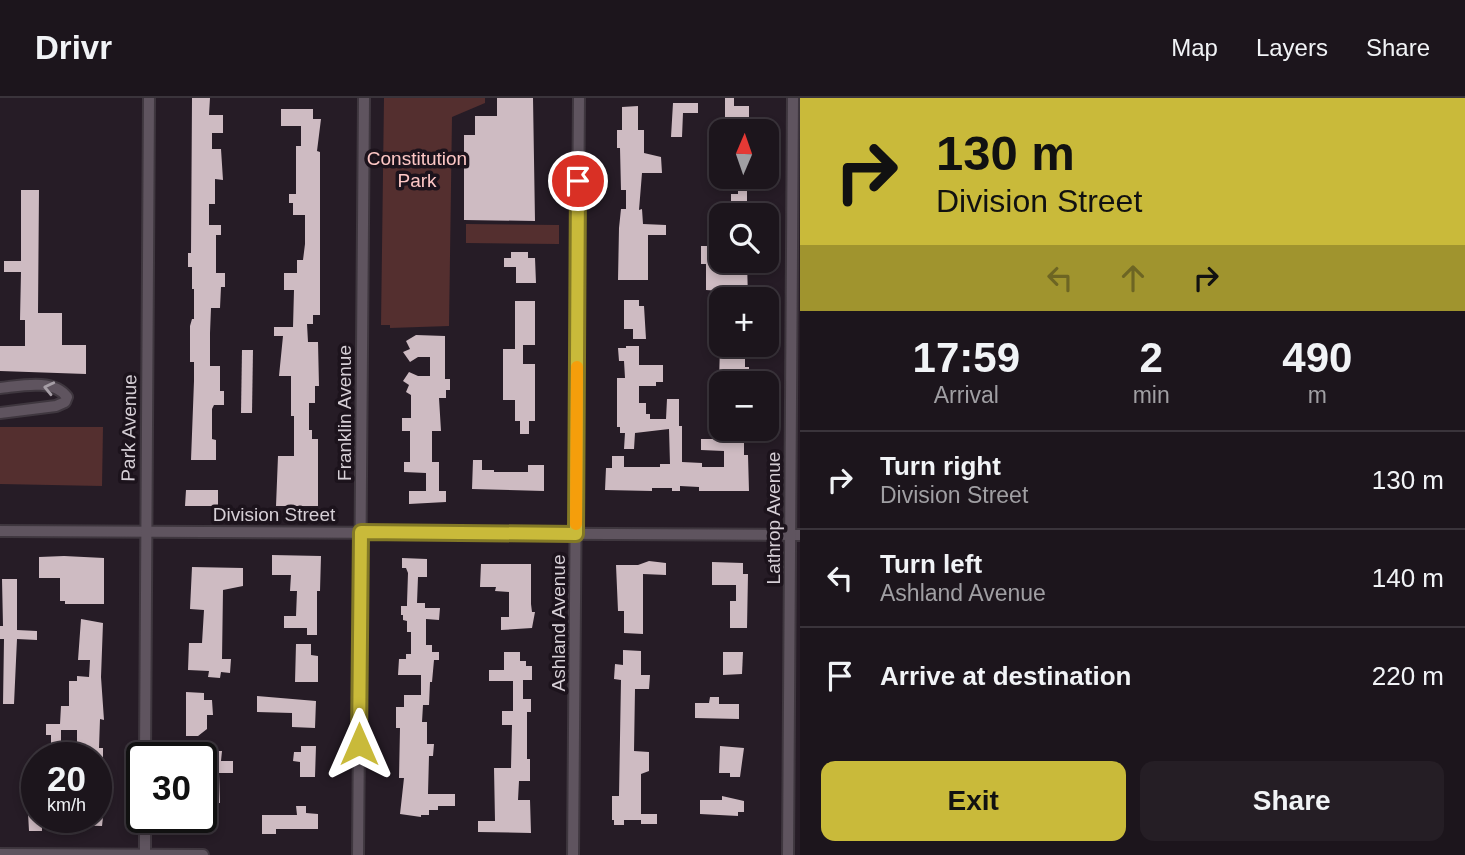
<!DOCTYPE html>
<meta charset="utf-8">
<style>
:root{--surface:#1c151c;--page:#251e25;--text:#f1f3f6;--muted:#a09fa3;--line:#3a343b;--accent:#c9ba3a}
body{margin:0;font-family:Helvetica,sans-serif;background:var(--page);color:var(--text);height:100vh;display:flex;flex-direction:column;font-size:26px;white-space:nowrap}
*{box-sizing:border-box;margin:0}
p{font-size:23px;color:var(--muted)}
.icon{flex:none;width:38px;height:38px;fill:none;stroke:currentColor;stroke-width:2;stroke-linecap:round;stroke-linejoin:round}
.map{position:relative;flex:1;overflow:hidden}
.sheet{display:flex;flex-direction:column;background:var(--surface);width:665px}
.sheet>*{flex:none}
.hud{background:#c9ba3a;color:#111;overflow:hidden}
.needle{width:46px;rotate:2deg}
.controls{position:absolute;left:709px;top:21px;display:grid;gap:14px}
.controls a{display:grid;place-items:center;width:70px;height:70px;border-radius:14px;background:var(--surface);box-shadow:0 4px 10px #0003,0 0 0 2px var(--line);font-size:35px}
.speed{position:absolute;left:21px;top:644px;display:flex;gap:14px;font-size:35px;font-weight:700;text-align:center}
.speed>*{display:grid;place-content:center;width:91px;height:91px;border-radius:50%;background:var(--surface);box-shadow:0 4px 10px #0003,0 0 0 2px var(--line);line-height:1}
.speed small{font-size:18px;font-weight:400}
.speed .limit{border:4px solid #111;border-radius:10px;background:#fff;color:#111}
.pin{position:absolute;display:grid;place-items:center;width:60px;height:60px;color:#fff;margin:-30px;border:4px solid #fff;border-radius:50%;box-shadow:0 2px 7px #0007}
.me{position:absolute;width:77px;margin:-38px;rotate:0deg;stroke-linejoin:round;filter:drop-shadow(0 0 5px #0008)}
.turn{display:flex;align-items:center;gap:24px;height:147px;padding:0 21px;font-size:32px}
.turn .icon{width:91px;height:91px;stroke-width:2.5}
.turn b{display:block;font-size:49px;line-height:60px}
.lanes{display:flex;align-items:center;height:66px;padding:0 21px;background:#0003;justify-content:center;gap:35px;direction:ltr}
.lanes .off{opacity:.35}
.eta{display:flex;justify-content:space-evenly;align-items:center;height:119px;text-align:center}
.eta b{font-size:42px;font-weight:600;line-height:49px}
.button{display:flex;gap:14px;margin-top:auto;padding:14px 21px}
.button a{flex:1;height:80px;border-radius:14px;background:var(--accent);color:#111;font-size:28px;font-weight:600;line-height:80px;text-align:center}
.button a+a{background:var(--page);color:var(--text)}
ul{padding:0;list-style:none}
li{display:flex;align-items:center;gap:21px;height:98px;padding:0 21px;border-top:2px solid var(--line)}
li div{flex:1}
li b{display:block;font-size:26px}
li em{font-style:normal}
header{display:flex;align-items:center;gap:42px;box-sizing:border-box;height:98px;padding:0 35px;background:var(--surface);border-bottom:2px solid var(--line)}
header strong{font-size:33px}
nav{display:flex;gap:38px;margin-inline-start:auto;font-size:24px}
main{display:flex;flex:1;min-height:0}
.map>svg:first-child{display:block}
</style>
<header>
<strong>Drivr</strong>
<nav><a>Map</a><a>Layers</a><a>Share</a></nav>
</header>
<main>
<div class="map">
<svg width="800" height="757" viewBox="0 0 800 757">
<rect width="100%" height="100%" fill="#261c26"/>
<g fill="#542f2f">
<path d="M 384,0 L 485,0 L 485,5 L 452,19 L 449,228 L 390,230 L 390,227 L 381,227 Z"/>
<path d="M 466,126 L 559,127 L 559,146 L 466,145 Z"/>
<path d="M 0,329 L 103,329 L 102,388 L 0,386 Z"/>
</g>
<g fill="#cebbc2">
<path d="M 192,0 L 210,0 L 209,17 L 223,17 L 223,35 L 212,35 L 212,51 L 221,51 L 223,82 L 215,81 L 215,106 L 209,106 L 209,127 L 221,127 L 221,137 L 216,137 L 216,175 L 225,175 L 225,189 L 221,189 L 220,210 L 211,210 L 210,235 L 210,268 L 220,268 L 220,293 L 224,293 L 224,307 L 214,307 L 212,311 L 212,341 L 216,342 L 216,362 L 191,362 L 194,283 L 194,264 L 190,264 L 190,228 L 192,221 L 194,221 L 194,191 L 192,191 L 192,169 L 188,169 L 188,155 L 191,155 Z"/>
<path d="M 497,0 L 533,0 L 535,123 L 464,122 L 464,37 L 475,37 L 475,18 L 497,18 Z"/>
<path d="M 725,0 L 734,0 L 734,8 L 749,8 L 749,33 L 730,33 L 730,25 L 725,25 Z"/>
<path d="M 673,5 L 698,5 L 698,15 L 683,15 L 682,39 L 671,39 Z"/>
<path d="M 638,8 L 638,32 L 644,32 L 644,55 L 661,59 L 662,75 L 642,75 L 639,112 L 642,111 L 643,126 L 666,127 L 666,137 L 648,137 L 648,182 L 618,182 L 619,130 L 621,111 L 626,111 L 626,92 L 621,92 L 620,50 L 617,50 L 617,32 L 622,32 L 622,9 Z"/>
<path d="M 281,11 L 313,11 L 313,21 L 321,21 L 317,53 L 320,54 L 320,217 L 313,217 L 313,226 L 307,226 L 308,244 L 318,244 L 319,288 L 315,288 L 315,305 L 309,305 L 309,332 L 312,332 L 312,341 L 318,341 L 318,408 L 276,408 L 278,358 L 294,358 L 294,318 L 291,318 L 291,278 L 279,278 L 283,238 L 274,238 L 274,229 L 293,229 L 294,192 L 284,192 L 284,175 L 297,175 L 297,162 L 303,162 L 305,146 L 305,117 L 293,117 L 293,105 L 289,105 L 289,96 L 296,96 L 296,48 L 301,48 L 301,28 L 281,28 Z"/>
<path d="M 738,79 L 747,79 L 747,117 L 731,117 L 731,96 L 738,96 Z"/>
<path d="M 21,92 L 39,92 L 38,215 L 62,215 L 62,247 L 86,247 L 86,276 L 0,273 L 0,248 L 25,248 L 25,222 L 20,222 L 21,174 L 4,174 L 4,163 L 21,163 Z"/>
<path d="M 701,148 L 721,148 L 721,163 L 747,163 L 748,201 L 735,201 L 735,194 L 706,192 L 706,166 L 701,166 Z"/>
<path d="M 511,154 L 528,154 L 528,160 L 535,160 L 536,185 L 516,185 L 516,169 L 504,169 L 504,160 L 511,160 Z"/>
<path d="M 624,202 L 639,202 L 639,208 L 644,208 L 646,241 L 633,241 L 633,231 L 624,231 Z"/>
<path d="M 515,203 L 535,203 L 535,247 L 523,247 L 523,266 L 535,266 L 535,323 L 529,323 L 529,336 L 520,336 L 520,323 L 515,323 L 515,302 L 503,302 L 503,251 L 515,251 Z"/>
<path d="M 416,237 L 445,238 L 445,281 L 450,281 L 450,292 L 446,292 L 446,300 L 439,300 L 441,333 L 432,333 L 432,364 L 439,364 L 439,393 L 446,393 L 446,404 L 409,406 L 409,393 L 426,393 L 426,375 L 404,374 L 404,364 L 410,364 L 410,333 L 402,333 L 402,320 L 411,320 L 411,297 L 406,294 L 409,287 L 403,283 L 409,274 L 418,278 L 430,278 L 430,259 L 418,259 L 410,264 L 403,254 L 410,251 L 406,243 Z"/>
<path d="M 720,247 L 745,248 L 745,269 L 749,269 L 749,285 L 719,285 Z"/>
<path d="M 626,248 L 639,248 L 639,267 L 663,267 L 663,284 L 656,284 L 656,288 L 639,288 L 639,305 L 646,305 L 646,316 L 650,316 L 650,321 L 666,321 L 667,301 L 679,301 L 679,328 L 682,328 L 682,364 L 702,365 L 702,369 L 724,369 L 724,353 L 701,352 L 701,341 L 717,341 L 717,331 L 744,331 L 744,357 L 748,357 L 749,393 L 699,393 L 699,389 L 680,388 L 680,393 L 672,393 L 672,390 L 652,390 L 652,393 L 605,392 L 606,370 L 612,370 L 612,358 L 624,358 L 624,369 L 660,369 L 660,366 L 670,366 L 669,331 L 635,335 L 634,351 L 624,351 L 625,335 L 620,335 L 620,329 L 617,329 L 617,280 L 625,280 L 624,263 L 619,263 L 618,250 L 626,250 Z"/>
<path d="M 242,252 L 253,252 L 252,315 L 241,315 Z"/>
<path d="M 473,362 L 482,362 L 482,372 L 494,372 L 494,374 L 528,374 L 528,367 L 544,367 L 544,393 L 472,391 Z"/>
<path d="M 186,392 L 218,392 L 218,408 L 185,408 Z"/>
<path d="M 272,457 L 321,458 L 320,493 L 317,493 L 317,537 L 307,537 L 307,530 L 284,530 L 284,518 L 296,518 L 297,493 L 290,493 L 291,477 L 272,477 Z"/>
<path d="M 64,458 L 104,460 L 104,506 L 65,506 L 65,503 L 60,503 L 60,480 L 39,480 L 39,459 Z"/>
<path d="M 402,460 L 427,461 L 427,479 L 418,479 L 417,505 L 425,505 L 425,510 L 440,510 L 439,522 L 426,521 L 426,547 L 432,547 L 432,554 L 439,554 L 439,562 L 434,562 L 432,584 L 430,584 L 429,607 L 423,607 L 422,624 L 427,624 L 427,646 L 434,646 L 433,658 L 429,658 L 428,696 L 455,696 L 455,708 L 438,708 L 438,712 L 429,712 L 429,717 L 421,717 L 421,719 L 400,716 L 404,680 L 399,680 L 400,630 L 396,630 L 396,609 L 404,609 L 404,597 L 421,597 L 421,577 L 398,577 L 399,561 L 406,561 L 406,556 L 411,556 L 411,534 L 407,534 L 407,523 L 403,522 L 403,517 L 401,517 L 401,508 L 407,508 L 407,505 L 408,475 L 406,470 L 402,470 Z"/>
<path d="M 649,463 L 666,465 L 666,477 L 643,476 L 643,536 L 624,535 L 624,513 L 618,513 L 616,467 L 638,467 Z"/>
<path d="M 712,464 L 743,465 L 743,476 L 748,476 L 747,530 L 730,530 L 730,503 L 736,503 L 736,487 L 712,487 Z"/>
<path d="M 481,466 L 531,466 L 531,506 L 532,514 L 535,514 L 532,530 L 501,532 L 501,519 L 509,519 L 509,494 L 495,493 L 496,489 L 480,489 Z"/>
<path d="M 192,469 L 243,470 L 243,488 L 223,492 L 222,561 L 231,561 L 230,575 L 221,574 L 220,580 L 208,579 L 209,573 L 188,572 L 189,545 L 202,545 L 204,512 L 190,511 Z"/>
<path d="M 2,481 L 17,481 L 17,532 L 37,533 L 37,542 L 17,541 L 14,606 L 3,606 L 4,541 L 0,541 L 0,528 L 3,528 Z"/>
<path d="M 81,521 L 103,525 L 101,579 L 104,622 L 100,621 L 99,650 L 103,650 L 103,660 L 84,660 L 84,655 L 77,655 L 77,632 L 61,632 L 61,653 L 51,653 L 51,637 L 46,637 L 46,626 L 60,626 L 61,608 L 69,608 L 69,583 L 77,583 L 77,578 L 89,579 L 90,562 L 78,562 Z"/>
<path d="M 296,546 L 311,546 L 311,557 L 318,558 L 318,584 L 295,584 Z"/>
<path d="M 623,552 L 641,553 L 641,577 L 650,577 L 649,591 L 635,591 L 634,653 L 649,654 L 649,673 L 641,676 L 641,716 L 657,716 L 657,726 L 641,726 L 641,722 L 624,722 L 624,727 L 614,727 L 614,722 L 612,722 L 612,698 L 619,698 L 621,582 L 614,581 L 615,566 L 623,567 Z"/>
<path d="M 504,554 L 520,554 L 520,563 L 526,563 L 526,568 L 532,568 L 532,582 L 523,582 L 523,601 L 531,601 L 531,614 L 527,614 L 527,661 L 530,661 L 530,683 L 519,683 L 518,702 L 530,702 L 531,735 L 478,734 L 478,723 L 495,723 L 494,670 L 511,670 L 512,627 L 502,627 L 502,613 L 513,613 L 513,583 L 489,583 L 489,572 L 504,572 Z"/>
<path d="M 723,554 L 743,554 L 742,576 L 723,577 Z"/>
<path d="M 186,594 L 204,595 L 204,602 L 212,602 L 213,617 L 207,617 L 207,631 L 198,638 L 186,638 Z"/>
<path d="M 257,598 L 316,603 L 315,630 L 292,629 L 292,615 L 257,614 Z"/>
<path d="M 710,599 L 719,599 L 719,606 L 739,606 L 739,621 L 695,620 L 695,605 L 709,605 Z"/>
<path d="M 301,648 L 316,648 L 315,679 L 300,679 L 300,664 L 293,663 L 294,654 L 301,654 Z"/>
<path d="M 720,648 L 744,650 L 740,679 L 730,679 L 730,675 L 719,675 Z"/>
<path d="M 201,653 L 222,653 L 221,663 L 233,663 L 233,675 L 219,675 L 220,705 L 201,704 Z"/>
<path d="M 722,698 L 744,703 L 744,714 L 738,714 L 738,718 L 700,716 L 700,702 L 722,702 Z"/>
<path d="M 296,708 L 306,708 L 306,715 L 318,716 L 318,731 L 276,731 L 276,736 L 262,736 L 262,717 L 297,717 Z"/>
<path d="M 37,714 L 37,719 L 42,719 L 42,733 L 29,733 L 28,715 Z"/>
<path d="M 64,719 L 103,719 L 102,728 L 64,727 Z"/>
</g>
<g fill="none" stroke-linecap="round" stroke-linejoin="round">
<g stroke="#3f373f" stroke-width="14">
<g id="minor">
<path d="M 0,290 C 20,288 53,280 67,299 L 65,304 L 56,308 L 0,315"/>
<path d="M 0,433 L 800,437"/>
<path d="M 145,660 L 149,0"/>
<path d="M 0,756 L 203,757"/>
<path d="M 145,757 L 145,719"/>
<path d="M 358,757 L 364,0"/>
<path d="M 573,757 L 579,0"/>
<path d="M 788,757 L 793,0"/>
</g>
</g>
<use href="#minor" stroke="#5f545f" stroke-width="10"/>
</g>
<defs><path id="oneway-chevron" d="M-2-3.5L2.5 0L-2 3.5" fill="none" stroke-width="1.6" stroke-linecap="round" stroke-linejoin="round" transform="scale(1.75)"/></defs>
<use stroke="#a69ea6" href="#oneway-chevron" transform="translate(49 290) rotate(-167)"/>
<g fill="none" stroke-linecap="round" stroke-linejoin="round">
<g stroke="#837926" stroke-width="18">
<path id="route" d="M 359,646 L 361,434 L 576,436 L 578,83"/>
</g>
<use href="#route" stroke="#c9ba3a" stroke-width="12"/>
<path stroke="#f59e0b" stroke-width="12" d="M 576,426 L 577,269"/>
</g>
<g text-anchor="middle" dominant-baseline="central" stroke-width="7" stroke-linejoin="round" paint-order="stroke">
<g font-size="19" fill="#fdc7c5" stroke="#1c131c">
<text x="417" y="60">Constitution<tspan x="417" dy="22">Park</tspan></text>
</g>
<g font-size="19" fill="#d6cfd6" stroke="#1c131c">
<text transform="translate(344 315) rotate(-90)">Franklin Avenue</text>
<text transform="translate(129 330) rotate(-89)">Park Avenue</text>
<text x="274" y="416">Division Street</text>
<text transform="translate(773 420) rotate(-90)">Lathrop Avenue</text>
<text transform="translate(558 525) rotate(-90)">Ashland Avenue</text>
</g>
</g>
</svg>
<div class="controls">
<a><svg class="needle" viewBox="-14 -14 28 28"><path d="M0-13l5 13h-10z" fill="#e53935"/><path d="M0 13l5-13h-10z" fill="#a09fa3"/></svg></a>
<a><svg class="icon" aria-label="search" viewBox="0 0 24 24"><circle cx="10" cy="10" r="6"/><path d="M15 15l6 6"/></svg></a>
<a>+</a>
<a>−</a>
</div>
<div class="speed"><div>20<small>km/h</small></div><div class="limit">30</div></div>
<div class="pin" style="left:578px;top:83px;background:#d93025"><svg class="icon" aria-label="arrive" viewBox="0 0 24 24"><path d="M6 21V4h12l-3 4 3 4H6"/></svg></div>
<svg class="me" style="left:359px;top:646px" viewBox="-20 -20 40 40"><path d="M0-17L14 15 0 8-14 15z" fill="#c9ba3a" stroke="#fff" stroke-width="4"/></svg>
</div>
<section class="sheet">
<div class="hud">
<div class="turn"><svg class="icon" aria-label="right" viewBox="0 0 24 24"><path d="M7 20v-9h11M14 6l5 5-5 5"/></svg><div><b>130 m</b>Division Street</div></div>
<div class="lanes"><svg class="icon off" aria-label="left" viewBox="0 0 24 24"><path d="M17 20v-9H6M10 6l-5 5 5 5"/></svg><svg class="icon off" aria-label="ahead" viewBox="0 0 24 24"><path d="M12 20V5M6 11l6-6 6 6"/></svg><svg class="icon" aria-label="right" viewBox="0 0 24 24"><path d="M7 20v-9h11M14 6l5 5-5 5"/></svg></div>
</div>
<div class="eta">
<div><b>17:59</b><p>Arrival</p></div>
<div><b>2</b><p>min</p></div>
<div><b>490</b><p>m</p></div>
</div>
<ul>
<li><svg class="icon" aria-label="right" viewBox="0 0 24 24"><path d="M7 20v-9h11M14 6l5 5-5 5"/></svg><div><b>Turn right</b><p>Division Street</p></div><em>130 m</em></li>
<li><svg class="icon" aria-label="left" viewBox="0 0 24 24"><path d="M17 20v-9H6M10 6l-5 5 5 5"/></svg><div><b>Turn left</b><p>Ashland Avenue</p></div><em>140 m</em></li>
<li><svg class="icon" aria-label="arrive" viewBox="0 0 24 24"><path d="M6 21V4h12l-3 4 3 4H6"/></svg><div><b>Arrive at destination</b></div><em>220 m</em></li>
</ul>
<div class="button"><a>Exit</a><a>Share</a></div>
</section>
</main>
